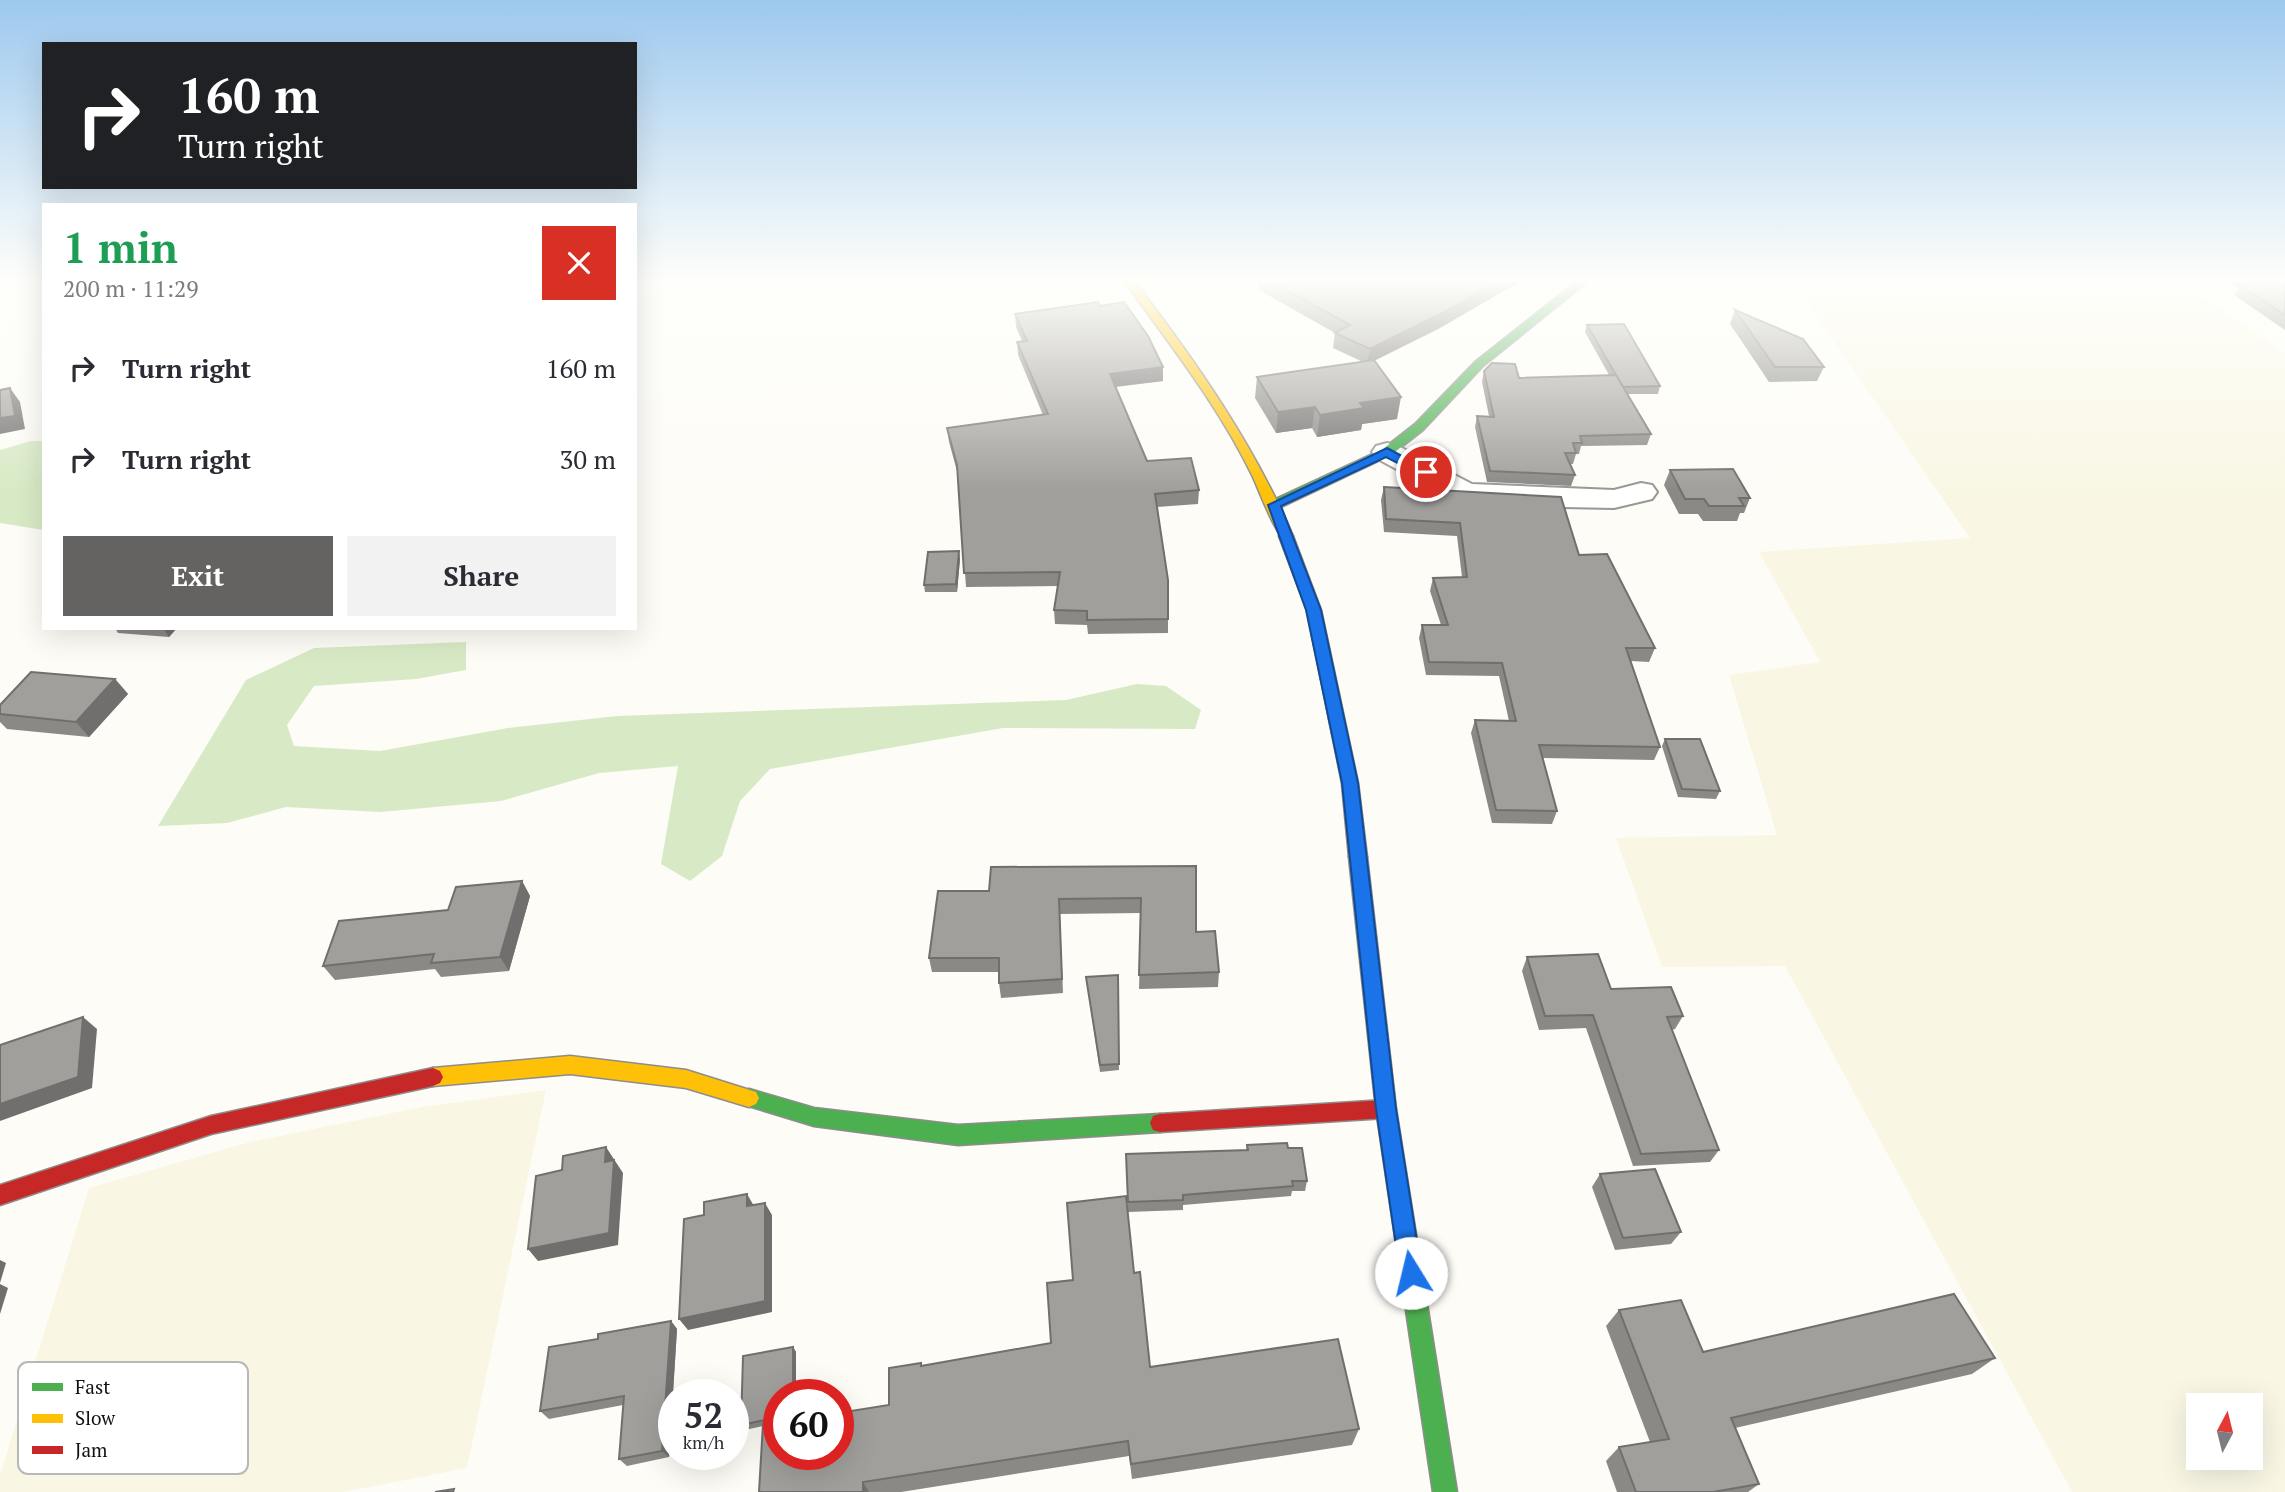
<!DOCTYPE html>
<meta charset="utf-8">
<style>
:root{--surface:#fff;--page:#f2f2f3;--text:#2b2b33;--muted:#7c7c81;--accent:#646362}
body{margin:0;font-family:"PT Serif",serif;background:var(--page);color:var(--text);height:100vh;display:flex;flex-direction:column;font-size:26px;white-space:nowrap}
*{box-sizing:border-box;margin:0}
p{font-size:23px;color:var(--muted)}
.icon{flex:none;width:38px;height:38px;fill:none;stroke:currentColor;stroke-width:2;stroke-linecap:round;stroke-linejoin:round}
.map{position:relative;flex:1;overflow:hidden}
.side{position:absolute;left:42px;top:203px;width:595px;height:427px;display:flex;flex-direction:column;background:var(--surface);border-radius:0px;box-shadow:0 7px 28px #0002}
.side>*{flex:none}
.banner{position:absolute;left:42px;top:42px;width:595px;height:147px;border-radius:0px;box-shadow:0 7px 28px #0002;background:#202124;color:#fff;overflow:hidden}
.needle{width:46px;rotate:7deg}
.buttons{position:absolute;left:2186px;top:1393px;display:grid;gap:14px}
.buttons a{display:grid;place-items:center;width:77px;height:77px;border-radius:0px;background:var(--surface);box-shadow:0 7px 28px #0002;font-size:35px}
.speed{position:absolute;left:658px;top:1379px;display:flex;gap:14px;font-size:35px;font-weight:700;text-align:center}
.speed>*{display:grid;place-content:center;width:91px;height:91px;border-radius:50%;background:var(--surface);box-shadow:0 7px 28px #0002;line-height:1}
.speed small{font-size:18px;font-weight:400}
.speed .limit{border:10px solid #d22;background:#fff;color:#111}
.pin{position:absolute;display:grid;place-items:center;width:60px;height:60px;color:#fff;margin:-30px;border:4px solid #fff;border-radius:50%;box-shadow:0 2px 7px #0007}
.me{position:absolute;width:77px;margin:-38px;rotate:351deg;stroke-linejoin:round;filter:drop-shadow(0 0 5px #0008)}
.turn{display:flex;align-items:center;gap:24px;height:147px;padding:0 21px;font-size:32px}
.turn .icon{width:91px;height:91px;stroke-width:2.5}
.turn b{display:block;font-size:49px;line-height:60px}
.round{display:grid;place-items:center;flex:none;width:74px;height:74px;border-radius:0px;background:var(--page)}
.head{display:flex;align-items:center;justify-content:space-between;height:119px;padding:0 21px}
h1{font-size:42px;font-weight:700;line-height:52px;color:#1e9e55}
.button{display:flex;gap:14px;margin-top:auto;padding:14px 21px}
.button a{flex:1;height:80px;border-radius:0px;background:var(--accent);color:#fff;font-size:28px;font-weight:700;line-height:80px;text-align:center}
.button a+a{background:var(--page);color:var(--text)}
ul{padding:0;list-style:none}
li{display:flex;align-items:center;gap:21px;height:91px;padding:0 21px}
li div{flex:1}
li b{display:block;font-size:26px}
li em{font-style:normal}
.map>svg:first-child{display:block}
</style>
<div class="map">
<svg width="2285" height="1492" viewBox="0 0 2285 1492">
<rect width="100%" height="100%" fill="#fdfcf7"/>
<g fill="#f9f7e4" fill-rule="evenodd">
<path d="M 1793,282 L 2178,282 L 2285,353 L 2285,1492 L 2072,1492 L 1785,966 L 1662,967 L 1616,838 L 1777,835 L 1729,675 L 1820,662 L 1759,552 L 1970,538 ZM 2198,1405 L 2250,1405 L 2250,1458 L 2198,1458 Z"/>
<path d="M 546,1090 L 467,1468 L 344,1492 L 0,1492 L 0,1475 L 89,1188 L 250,1142 L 422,1107 Z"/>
</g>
<g fill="#d8eac5">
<path d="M 31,441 L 44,441 L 44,530 L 0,523 L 0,450 Z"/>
<path d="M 466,642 L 466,670 L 416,679 L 314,686 L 287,725 L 294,746 L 380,751 L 508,728 L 617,716 L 1066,700 L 1137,684 L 1166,686 L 1201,710 L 1195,729 L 1003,728 L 770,769 L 740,801 L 722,856 L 690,881 L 661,864 L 678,766 L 599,773 L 501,801 L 380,812 L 286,807 L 227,823 L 158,826 L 246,680 L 314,648 Z"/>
</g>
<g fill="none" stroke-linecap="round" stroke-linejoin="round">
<g stroke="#979795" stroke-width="4">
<path id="street" d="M 1387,443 L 1398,446 L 1472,484 L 1614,490 L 1641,483 L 1652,485 L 1657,492 L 1652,499 L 1614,508 L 1509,506 L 1454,500 L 1376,458 L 1372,452 L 1376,446 Z"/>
</g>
<g stroke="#8e8d8b" stroke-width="3">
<g id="fast">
<path d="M 1576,282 L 1587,282 L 1483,366 L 1423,430 L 1391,455 L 1279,508 L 1269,508 L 1269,502 L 1383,449 L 1415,424 L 1475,362 Z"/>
<path d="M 1358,850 L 1364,852 L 1367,857 L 1396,1109 L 1457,1492 L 1433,1492 L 1376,1109 L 1349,857 L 1352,852 Z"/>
<path d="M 749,1089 L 814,1108 L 958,1125 L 1160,1114 L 1167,1116 L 1170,1123 L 1167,1130 L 1160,1132 L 958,1145 L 814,1126 L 742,1104 L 739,1098 L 742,1092 Z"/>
</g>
</g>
<g stroke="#8e8d8b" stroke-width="3">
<g id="slow">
<path d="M 1125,282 L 1135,282 C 1196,362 1253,443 1293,536 L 1291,539 L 1286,540 C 1276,537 1258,487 1252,475 C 1218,405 1170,345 1125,282 Z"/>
<path d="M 570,1056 L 686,1070 L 756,1092 L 759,1098 L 756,1104 L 749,1107 L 686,1088 L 570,1074 L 433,1086 L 426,1083 L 423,1077 L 426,1071 L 433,1068 Z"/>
</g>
</g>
<g stroke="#8e8d8b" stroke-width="3">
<g id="jam">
<path d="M 1286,532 L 1293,536 L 1321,610 L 1358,783 L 1367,857 L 1364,862 L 1358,864 L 1352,862 L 1349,857 L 1342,783 L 1307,610 L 1279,536 Z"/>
<path d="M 433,1068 L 440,1071 L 443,1077 L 440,1083 L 433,1086 L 211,1134 L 0,1205 L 0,1185 L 211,1116 Z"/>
<path d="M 1386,1100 L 1393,1102 L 1396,1109 L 1393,1116 L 1386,1118 L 1160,1132 L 1153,1130 L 1150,1123 L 1153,1116 L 1160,1114 Z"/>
</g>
</g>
<use href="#street" fill="#fffffe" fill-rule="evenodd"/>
<use href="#fast" fill="#4caf50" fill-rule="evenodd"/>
<use href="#slow" fill="#ffc107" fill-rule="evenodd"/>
<use href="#jam" fill="#c62828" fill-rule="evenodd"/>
</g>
<g fill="#8a8986">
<path d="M 1258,282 L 1361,283 L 1519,282 L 1438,329 L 1374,361 L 1397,419 L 1362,424 L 1361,430 L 1317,437 L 1312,428 L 1276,433 L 1255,398 L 1257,377 L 1363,362 L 1333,348 L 1335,333 L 1259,290 L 1259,283 Z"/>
<path d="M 2228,282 L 2285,282 L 2285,330 L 2234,295 L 2238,289 Z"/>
<path d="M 1735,310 L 1824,367 L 1817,381 L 1769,382 L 1730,324 Z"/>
<path d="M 1015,314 L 1163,381 L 1116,387 L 1147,461 L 1199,490 L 1198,504 L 1157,507 L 1168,580 L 1168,633 L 1088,634 L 1087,625 L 1055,624 L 1054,610 L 1058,586 L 966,587 L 958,475 L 949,442 L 947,428 L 1043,415 L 1018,355 L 1017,342 L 1022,341 L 1016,327 Z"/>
<path d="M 1587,325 L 1660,386 L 1658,394 L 1627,394 L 1651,434 L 1647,445 L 1581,446 L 1579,454 L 1576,454 L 1573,464 L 1570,464 L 1575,475 L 1571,486 L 1487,482 L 1475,427 L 1477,416 L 1489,416 L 1482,382 L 1484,371 L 1519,378 L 1609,375 L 1585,332 Z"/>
<path d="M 1670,470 L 1750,498 L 1744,513 L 1740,513 L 1737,521 L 1703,521 L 1698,514 L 1679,514 L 1664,485 Z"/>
<path d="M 1384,487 L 1579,555 L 1655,648 L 1649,662 L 1631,661 L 1660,747 L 1654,760 L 1543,758 L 1557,811 L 1552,824 L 1492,823 L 1471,733 L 1475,720 L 1509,721 L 1499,676 L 1426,675 L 1419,638 L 1422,625 L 1441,625 L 1430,591 L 1433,578 L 1462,577 L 1457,536 L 1384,532 L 1381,500 Z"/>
<path d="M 960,559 L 957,592 L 925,592 L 924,585 Z"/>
<path d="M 115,628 L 177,628 L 169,637 L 118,633 Z"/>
<path d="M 115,679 L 128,694 L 89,737 L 7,729 L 0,722 L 0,705 Z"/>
<path d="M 1665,739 L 1720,791 L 1716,799 L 1678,797 L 1662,746 Z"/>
<path d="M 1196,866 L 1196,932 L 1219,972 L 1218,987 L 1139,989 L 1141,913 L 1060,914 L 1063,993 L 1001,998 L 999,983 L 999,972 L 932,972 L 929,958 L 989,891 Z"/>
<path d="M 522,881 L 530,896 L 509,971 L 441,977 L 435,969 L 335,980 L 323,966 L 448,910 Z"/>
<path d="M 1527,957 L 1683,1016 L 1675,1029 L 1672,1030 L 1719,1150 L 1710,1162 L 1633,1166 L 1586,1028 L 1539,1030 L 1522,971 Z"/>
<path d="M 1118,975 L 1119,1070 L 1100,1072 L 1086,977 Z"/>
<path d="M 1247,1145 L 1288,1148 L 1307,1181 L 1305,1191 L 1292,1191 L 1291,1196 L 1183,1205 L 1183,1210 L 1128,1212 L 1126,1154 L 1246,1150 Z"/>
<path d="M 1600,1174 L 1681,1232 L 1671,1244 L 1615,1250 L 1592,1187 Z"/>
<path d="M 1134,1273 L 1150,1367 L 1359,1429 L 1352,1445 L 1132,1479 L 1129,1456 L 901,1492 L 759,1492 L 763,1426 L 745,1430 L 741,1425 L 793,1347 L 796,1352 L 796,1395 L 779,1395 L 779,1454 L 889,1405 L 922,1366 L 1051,1343 Z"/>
<path d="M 1619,1310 L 1703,1352 L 1995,1358 L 1972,1374 L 1735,1428 L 1759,1484 L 1748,1492 L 1617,1492 L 1606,1461 L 1619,1447 L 1650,1442 L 1606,1326 Z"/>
<path d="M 671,1321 L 677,1329 L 669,1457 L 627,1466 L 619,1459 L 623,1405 L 549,1419 L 540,1411 L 598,1339 Z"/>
</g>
<g fill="#716f6d">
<path d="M 1497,282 L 1519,282 L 1438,329 L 1367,364 L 1370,349 Z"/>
<path d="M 1163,367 L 1163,381 L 1110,387 L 1110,374 Z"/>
<path d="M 10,388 L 20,402 L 25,429 L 0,434 L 0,418 Z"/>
<path d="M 1401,397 L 1397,419 L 1362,424 L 1361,430 L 1317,437 L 1320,415 L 1360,403 Z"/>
<path d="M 1315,407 L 1312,428 L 1276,433 L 1278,412 Z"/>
<path d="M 959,551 L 960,559 L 957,592 L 956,584 Z"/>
<path d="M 163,628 L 177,628 L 169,637 Z"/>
<path d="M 115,679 L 128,694 L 89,737 L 76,722 Z"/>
<path d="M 522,881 L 530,896 L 509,971 L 500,957 Z"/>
<path d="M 83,1017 L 97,1029 L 92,1088 L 0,1121 L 0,1104 Z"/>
<path d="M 606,1147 L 623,1173 L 618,1245 L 538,1261 L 528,1249 L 605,1162 Z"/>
<path d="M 747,1194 L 754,1206 L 747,1206 Z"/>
<path d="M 765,1203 L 772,1215 L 772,1312 L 688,1330 L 679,1319 Z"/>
<path d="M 0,1260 L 6,1263 L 0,1283 Z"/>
<path d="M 0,1284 L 8,1288 L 0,1314 Z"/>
<path d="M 671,1321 L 677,1329 L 669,1457 L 662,1451 Z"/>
<path d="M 793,1347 L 796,1352 L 796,1395 L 793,1395 Z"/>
<path d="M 863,1482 L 869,1492 L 863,1492 Z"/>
</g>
<g fill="#a19f9c" stroke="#716f6d" stroke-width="2">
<path d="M 1272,282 L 1361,283 L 1497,282 L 1440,314 L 1370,349 L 1335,333 L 1350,325 Z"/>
<path d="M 2248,282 L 2285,282 L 2285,315 L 2240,285 L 2251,284 Z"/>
<path d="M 1098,302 L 1100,306 L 1124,302 L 1148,336 L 1163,367 L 1110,374 L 1147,461 L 1191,458 L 1199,490 L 1155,494 L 1168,580 L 1168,619 L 1087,620 L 1087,611 L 1054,610 L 1060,572 L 964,573 L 957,465 L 947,428 L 1048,414 L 1017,342 L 1027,341 L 1015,314 Z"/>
<path d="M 1735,310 L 1803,339 L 1824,367 L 1775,367 Z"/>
<path d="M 1624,324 L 1660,386 L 1623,387 L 1587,325 Z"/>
<path d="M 1374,360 L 1401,397 L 1360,403 L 1364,408 L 1320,415 L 1315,407 L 1278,412 L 1257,377 Z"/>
<path d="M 1492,363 L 1515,364 L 1519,378 L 1616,375 L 1651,434 L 1580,436 L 1582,443 L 1573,443 L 1576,453 L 1565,453 L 1575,475 L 1490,471 L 1477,416 L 1494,417 L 1484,371 Z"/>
<path d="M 10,388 L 15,416 L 0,418 L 0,390 Z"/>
<path d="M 1733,469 L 1750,498 L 1739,498 L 1744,506 L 1709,506 L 1704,499 L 1685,499 L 1670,470 Z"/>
<path d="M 1384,487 L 1561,497 L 1579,555 L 1607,554 L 1655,648 L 1626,648 L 1660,747 L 1539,745 L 1557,811 L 1496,810 L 1475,720 L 1516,721 L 1502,663 L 1429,662 L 1422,625 L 1448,625 L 1433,578 L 1467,577 L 1460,523 L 1386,519 Z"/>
<path d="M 959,551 L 956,584 L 924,585 L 928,552 Z"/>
<path d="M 31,672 L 115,679 L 76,722 L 0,714 L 0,705 Z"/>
<path d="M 1665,739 L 1700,739 L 1720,791 L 1682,789 Z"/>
<path d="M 1196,866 L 1196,932 L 1215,931 L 1219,972 L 1139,975 L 1141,898 L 1059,899 L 1062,979 L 999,983 L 999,958 L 929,958 L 938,891 L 989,891 L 991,867 Z"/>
<path d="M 522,881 L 500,957 L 431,963 L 434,954 L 323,966 L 339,921 L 448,910 L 456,887 Z"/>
<path d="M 1598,954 L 1611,989 L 1671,987 L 1683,1016 L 1667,1017 L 1719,1150 L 1641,1154 L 1593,1015 L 1545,1016 L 1527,957 Z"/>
<path d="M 1118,975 L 1119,1064 L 1100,1065 L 1086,977 Z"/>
<path d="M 83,1017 L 78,1077 L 0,1104 L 0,1045 Z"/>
<path d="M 1287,1143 L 1288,1148 L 1302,1148 L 1307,1181 L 1292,1181 L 1293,1186 L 1183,1195 L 1183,1200 L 1128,1202 L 1126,1154 L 1248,1150 L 1247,1145 Z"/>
<path d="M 606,1147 L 605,1162 L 614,1160 L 609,1233 L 528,1249 L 536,1176 L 562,1170 L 563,1156 Z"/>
<path d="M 1655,1169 L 1681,1232 L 1623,1238 L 1600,1174 Z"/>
<path d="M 747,1194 L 747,1206 L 765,1203 L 765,1301 L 679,1319 L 684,1219 L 704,1215 L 704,1202 Z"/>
<path d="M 1126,1196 L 1134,1273 L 1140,1272 L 1150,1367 L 1338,1339 L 1359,1429 L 1131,1464 L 1128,1441 L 863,1482 L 863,1492 L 759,1492 L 763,1424 L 779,1422 L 779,1454 L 838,1454 L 838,1413 L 889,1405 L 889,1368 L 921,1363 L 921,1366 L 1051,1343 L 1047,1283 L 1073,1280 L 1067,1203 Z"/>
<path d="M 1954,1294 L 1995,1358 L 1731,1418 L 1759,1484 L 1713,1492 L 1636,1492 L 1619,1447 L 1669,1439 L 1619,1310 L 1681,1300 L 1703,1352 Z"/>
<path d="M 671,1321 L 662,1451 L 619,1459 L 624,1396 L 540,1411 L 549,1347 L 598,1339 L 598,1334 Z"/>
<path d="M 793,1347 L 793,1395 L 779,1395 L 779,1417 L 741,1425 L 743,1356 Z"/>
<path d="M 454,1489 L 453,1492 L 435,1492 Z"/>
</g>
<linearGradient id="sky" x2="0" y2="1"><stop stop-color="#9dc9ee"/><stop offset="0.57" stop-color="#fefefb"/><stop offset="1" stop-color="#fefefb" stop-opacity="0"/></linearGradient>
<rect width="2285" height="491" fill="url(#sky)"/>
<path fill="#1a73e8" stroke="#114b97" stroke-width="2" d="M 1387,448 L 1432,472 L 1430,475 L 1421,475 L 1386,457 L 1281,506 L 1321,610 L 1358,783 L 1396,1109 L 1422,1273 L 1419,1281 L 1411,1284 L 1403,1281 L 1400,1273 L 1376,1109 L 1342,783 L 1306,610 L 1268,505 Z"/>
<rect x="18" y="1362" width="230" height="112" rx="10" fill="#fff" stroke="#b8b8b8" stroke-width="2"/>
<rect x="32" y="1383" width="31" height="8" fill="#4caf50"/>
<rect x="32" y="1414" width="31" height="9" fill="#ffc107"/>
<rect x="32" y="1446" width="31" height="8" fill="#c62828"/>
<g font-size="19" fill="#111">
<text x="75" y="1394">Fast</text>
<text x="75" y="1425">Slow</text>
<text x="75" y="1457">Jam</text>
</g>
</svg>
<div class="buttons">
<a><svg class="needle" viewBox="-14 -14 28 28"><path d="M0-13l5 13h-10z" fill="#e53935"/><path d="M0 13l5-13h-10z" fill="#7c7c81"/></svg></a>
</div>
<div class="speed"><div>52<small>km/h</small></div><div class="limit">60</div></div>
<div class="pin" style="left:1426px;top:472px;background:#d93025"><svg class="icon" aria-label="arrive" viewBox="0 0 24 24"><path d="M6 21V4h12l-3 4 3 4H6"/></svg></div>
<svg class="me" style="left:1411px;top:1273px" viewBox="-20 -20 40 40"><circle r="19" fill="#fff"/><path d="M0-13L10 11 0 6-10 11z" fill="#1a73e8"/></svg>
<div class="banner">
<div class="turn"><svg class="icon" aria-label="right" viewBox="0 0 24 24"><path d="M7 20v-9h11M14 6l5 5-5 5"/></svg><div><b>160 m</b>Turn right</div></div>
</div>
<section class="side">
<div class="head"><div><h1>1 min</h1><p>200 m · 11:29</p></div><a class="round" style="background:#d93025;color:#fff"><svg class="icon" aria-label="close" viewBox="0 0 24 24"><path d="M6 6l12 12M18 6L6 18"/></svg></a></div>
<ul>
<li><svg class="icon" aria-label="right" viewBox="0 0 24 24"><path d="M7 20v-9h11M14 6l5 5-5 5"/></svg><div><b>Turn right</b></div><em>160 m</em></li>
<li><svg class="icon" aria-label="right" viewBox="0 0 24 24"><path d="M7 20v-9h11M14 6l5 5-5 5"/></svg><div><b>Turn right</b></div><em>30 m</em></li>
</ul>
<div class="button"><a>Exit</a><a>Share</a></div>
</section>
</div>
